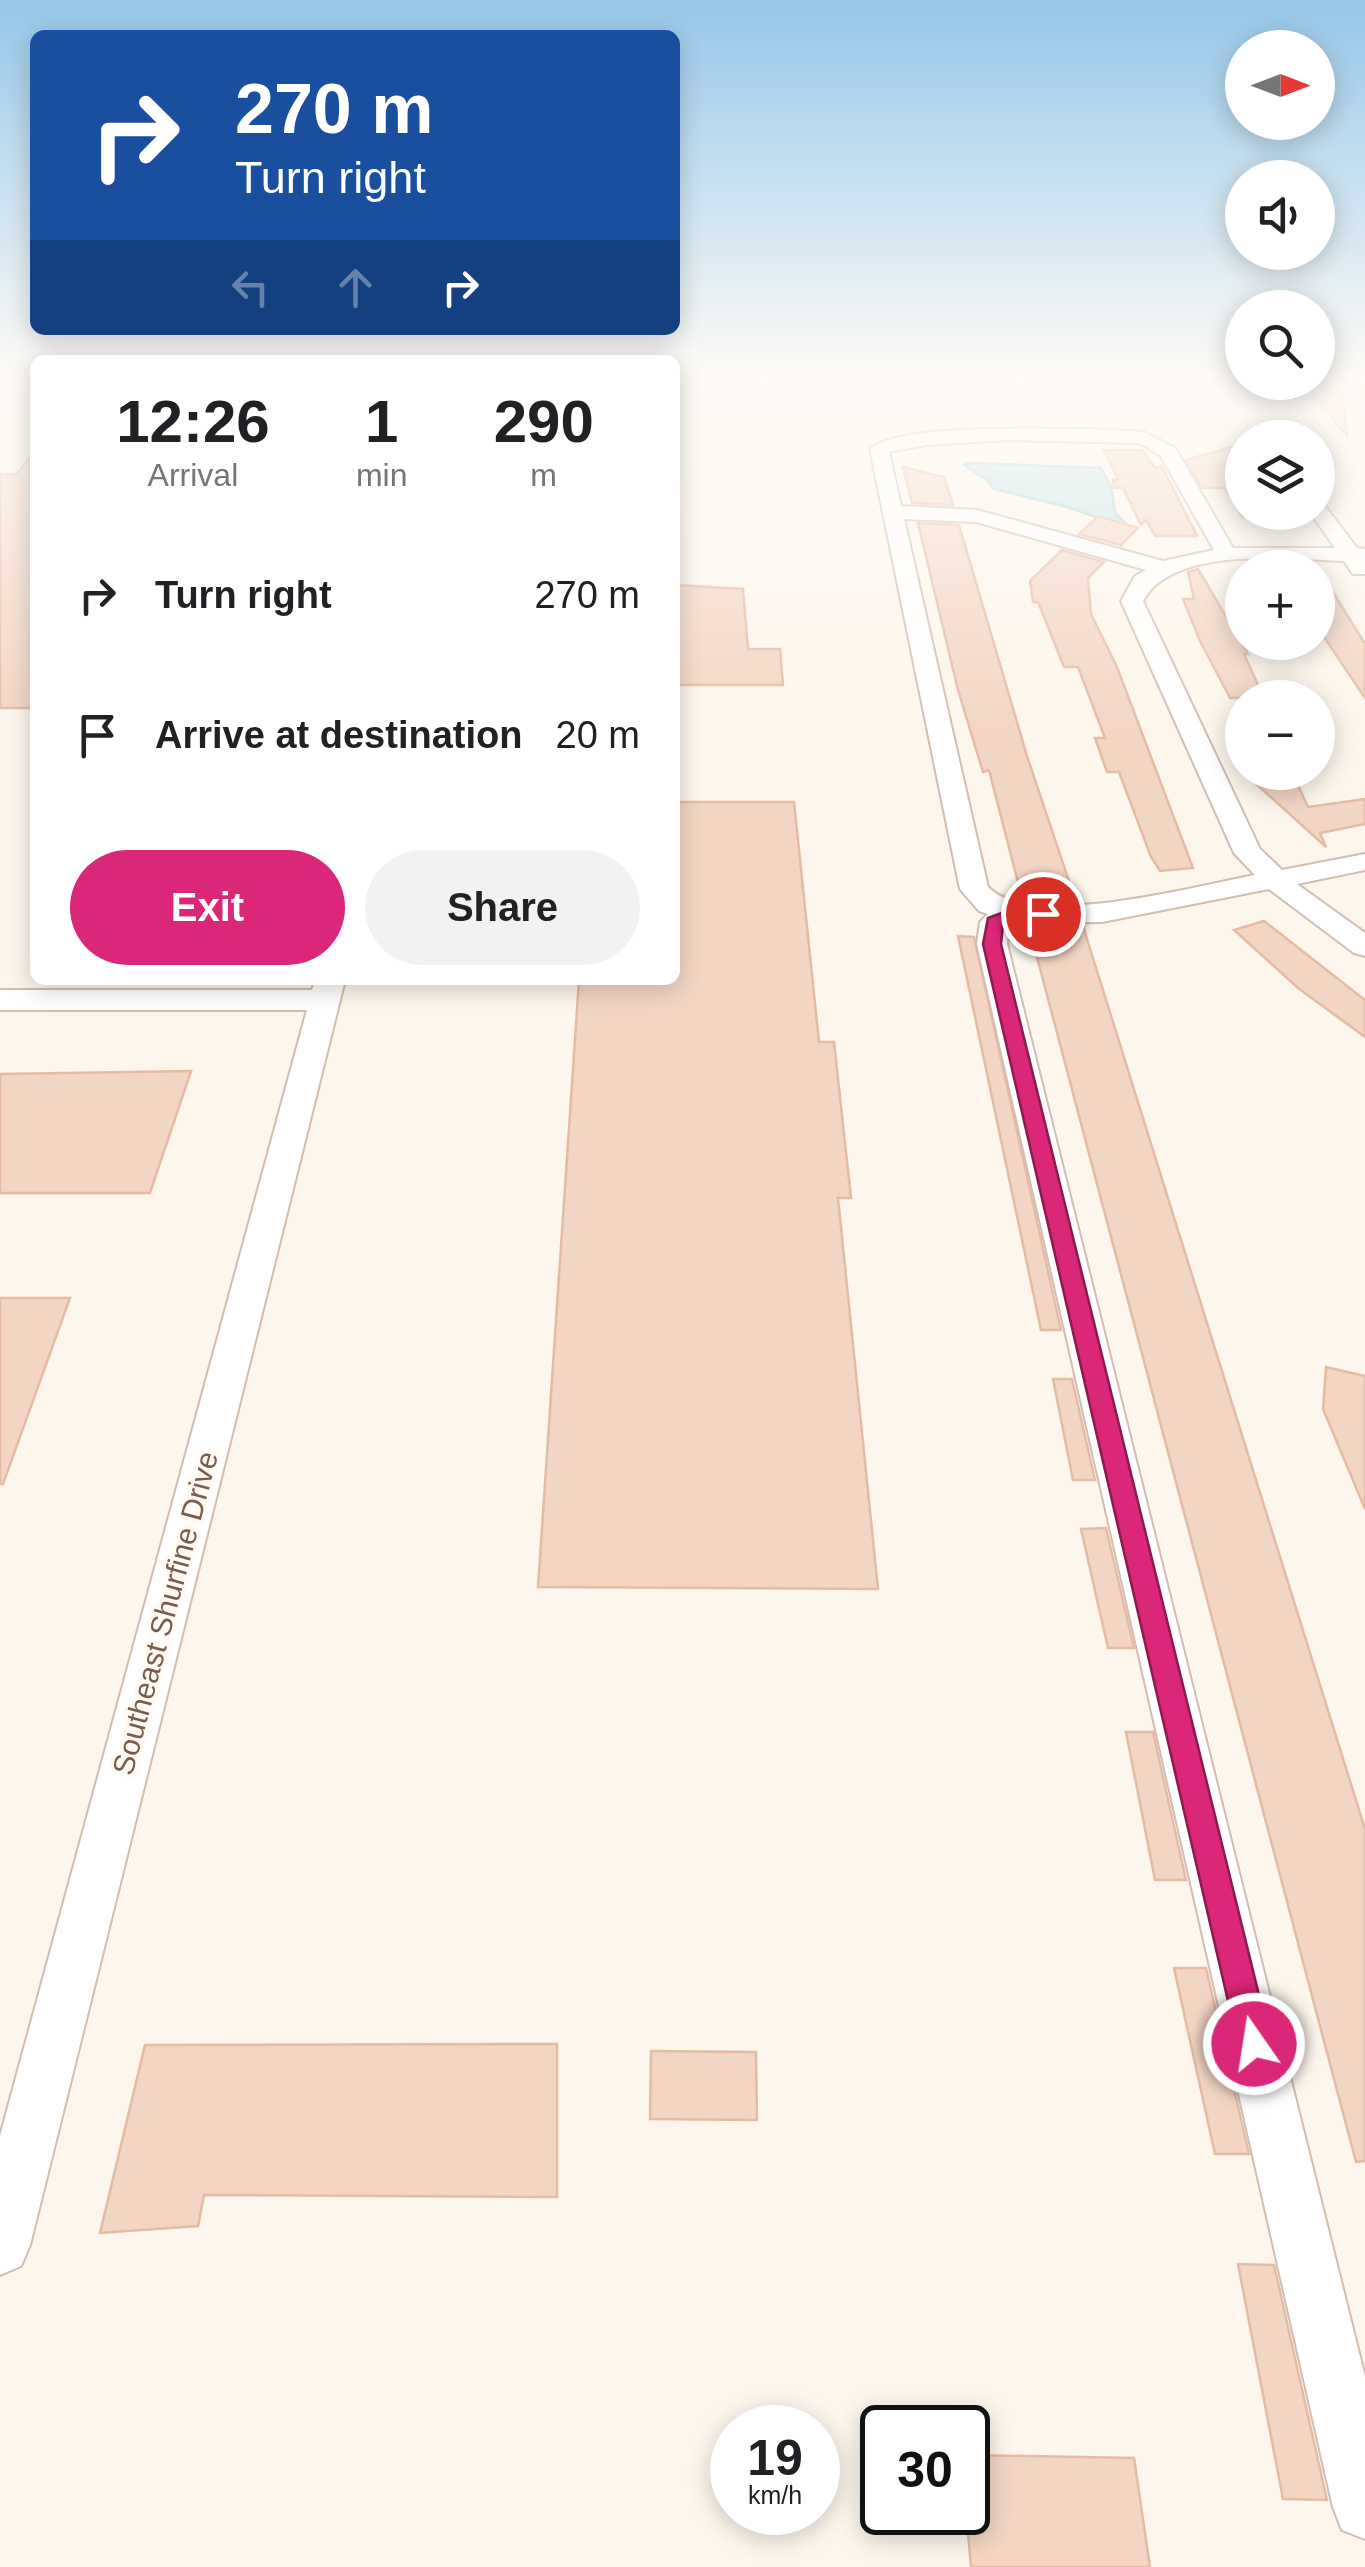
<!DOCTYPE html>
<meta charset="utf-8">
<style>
:root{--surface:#fff;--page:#f2f2f2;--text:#202124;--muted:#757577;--accent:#db2777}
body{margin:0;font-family:Helvetica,sans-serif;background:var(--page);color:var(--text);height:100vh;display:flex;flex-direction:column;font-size:38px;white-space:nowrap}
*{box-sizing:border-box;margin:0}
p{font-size:32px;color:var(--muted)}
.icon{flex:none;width:55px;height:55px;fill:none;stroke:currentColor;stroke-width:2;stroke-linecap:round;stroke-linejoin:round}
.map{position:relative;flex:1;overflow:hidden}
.panel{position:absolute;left:30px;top:355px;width:650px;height:630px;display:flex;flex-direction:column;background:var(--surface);border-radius:15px;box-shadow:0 5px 25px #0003}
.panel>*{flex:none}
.guide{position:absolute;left:30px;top:30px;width:650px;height:305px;border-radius:15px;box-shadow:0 5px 25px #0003;background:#1a4fa0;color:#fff;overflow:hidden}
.needle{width:65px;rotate:90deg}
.fabs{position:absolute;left:1225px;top:30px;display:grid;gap:20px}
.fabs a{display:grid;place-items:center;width:110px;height:110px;border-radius:50%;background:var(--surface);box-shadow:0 5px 25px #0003;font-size:50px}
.speed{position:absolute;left:710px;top:2405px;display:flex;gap:20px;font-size:50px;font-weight:700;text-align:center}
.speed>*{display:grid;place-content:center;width:130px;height:130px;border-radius:50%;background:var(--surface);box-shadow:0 5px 25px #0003;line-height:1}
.speed small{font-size:25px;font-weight:400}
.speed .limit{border:5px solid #111;border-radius:15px;background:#fff;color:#111}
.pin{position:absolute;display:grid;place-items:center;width:85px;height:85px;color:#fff;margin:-42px;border:5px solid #fff;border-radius:50%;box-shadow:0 2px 10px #0007}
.me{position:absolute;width:110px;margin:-55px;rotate:347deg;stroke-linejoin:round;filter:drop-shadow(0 0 8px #0008)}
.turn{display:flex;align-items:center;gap:35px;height:210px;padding:0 40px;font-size:45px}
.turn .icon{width:130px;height:130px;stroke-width:2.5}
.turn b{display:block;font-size:70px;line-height:85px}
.lanes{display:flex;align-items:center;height:95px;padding:0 40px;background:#0003;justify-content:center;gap:50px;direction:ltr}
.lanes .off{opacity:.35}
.eta{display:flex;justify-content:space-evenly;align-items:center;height:170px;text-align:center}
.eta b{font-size:60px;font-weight:800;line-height:70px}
.cta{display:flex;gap:20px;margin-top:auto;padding:20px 40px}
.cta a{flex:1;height:115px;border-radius:60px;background:var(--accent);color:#fff;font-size:40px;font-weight:800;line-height:115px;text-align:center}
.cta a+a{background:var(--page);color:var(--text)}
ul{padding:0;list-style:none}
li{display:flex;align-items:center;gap:30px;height:140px;padding:0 40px}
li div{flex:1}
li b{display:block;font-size:38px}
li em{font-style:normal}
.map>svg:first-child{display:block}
</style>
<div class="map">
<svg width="1365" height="2567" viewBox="0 0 1365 2567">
<rect width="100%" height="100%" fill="#fdf6ec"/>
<path fill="#bfe3e8" stroke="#a5d3da" stroke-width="2.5" d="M 971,463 L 1101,468 L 1111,487 L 1115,512 L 1131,529 L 1064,506 L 994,489 L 986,479 L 964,465 Z"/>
<g fill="#f3d5c3" stroke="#e6bba3" stroke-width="2.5">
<path d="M 1318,377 L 1331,377 L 1341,389 L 1347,436 L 1302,382 L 1318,382 Z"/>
<path d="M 1242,444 L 1242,516 L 1224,488 L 1202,488 L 1186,460 Z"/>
<path d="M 35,450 L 35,708 L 0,708 L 0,474 L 17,474 Z"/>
<path d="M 1104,450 L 1142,450 L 1155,468 L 1162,466 L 1197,536 L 1155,536 L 1146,520 L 1141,525 L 1123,488 L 1114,488 L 1113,480 L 1118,479 Z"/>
<path d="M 903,467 L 944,477 L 953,505 L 912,503 Z"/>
<path d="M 1098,516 L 1138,528 L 1121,545 L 1079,534 Z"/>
<path d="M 918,523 L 959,525 L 1027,756 L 1076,902 L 1022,898 L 989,770 L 983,772 L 958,690 Z"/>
<path d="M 1062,550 L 1104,562 L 1088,578 L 1091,614 L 1117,667 L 1193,868 L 1160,871 L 1151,857 L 1119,772 L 1107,772 L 1095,738 L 1105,738 L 1078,667 L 1064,667 L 1038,602 L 1033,602 L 1030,581 Z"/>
<path d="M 1318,568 L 1365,644 L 1365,698 L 1318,628 Z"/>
<path d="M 1198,569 L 1248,654 L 1244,654 L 1264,698 L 1230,698 L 1200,641 L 1183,599 L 1194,599 L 1188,572 Z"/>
<path d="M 675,585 L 743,589 L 748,649 L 780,649 L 783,685 L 675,685 Z"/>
<path d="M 1243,772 L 1292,772 L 1308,807 L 1365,799 L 1365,824 L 1320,833 L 1326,847 Z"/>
<path d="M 675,802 L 794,802 L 819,1042 L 834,1042 L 851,1198 L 838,1198 L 878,1589 L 538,1587 L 579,980 L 675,980 Z"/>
<path d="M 1264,921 L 1365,1000 L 1365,1037 L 1298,988 L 1234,930 Z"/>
<path d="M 1083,926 L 1365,1829 L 1365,2161 L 1356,2162 L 1029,927 Z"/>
<path d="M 958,936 L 974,937 L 1061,1330 L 1041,1330 Z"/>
<path d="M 191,1071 L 150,1193 L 0,1193 L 0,1074 Z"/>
<path d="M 0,1298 L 70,1298 L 3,1484 L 0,1484 Z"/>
<path d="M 1326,1367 L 1365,1376 L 1365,1509 L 1323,1409 Z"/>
<path d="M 1053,1379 L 1072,1379 L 1095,1480 L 1073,1480 Z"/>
<path d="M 1106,1528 L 1134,1648 L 1108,1648 L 1081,1529 Z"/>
<path d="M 1126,1732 L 1153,1732 L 1186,1880 L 1155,1880 Z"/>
<path d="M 1174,1968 L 1206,1968 L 1249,2154 L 1215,2154 Z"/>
<path d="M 557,2044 L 557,2197 L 204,2195 L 198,2226 L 100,2233 L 145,2045 Z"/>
<path d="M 651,2051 L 756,2052 L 757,2120 L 650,2119 Z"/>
<path d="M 1238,2264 L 1274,2265 L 1327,2500 L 1283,2499 Z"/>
<path d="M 968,2455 L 1134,2458 L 1150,2567 L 971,2567 L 966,2512 Z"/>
</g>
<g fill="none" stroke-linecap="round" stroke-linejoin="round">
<g stroke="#d1beb0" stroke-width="4">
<g id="minor">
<path d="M 1090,429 L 1144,432 L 1175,448 L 1233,548 L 1335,548 L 1310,512 L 1318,512 L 1318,504 L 1325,506 L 1357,548 L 1365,549 L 1365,574 L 1353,574 L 1344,561 C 1289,559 1173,545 1143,601 L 1260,849 L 1282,870 L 1365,854 L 1365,870 L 1297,884 L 1365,933 L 1365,956 L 1354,953 L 1269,889 L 1102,922 L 1019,923 L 1009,927 L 1007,944 L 1365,2377 L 1365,2539 L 1342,2530 L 1333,2507 L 977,944 L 980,922 L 988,914 L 979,911 L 960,889 L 870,449 C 900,423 1046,429 1090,429 ZM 1007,440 L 1140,443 L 1161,456 L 1214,550 L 1163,561 L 977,510 L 901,506 L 889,452 L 926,445 ZM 904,519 L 976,522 L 1146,570 L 1135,576 L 1121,601 L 1234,853 L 1255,875 C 1196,886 1030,931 988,887 Z"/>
<path d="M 315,980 L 345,980 L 30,2245 L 21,2266 L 0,2275 L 0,2136 L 307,1010 L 0,1010 L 0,990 L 312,990 Z"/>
</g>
</g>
<use href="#minor" fill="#fff" fill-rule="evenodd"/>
</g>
<linearGradient id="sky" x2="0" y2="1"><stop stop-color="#97c7e8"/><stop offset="0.51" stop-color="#fefbf6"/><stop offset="1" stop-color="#fefbf6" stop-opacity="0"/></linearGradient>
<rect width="1365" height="737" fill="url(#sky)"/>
<path fill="#db2777" stroke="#8e194d" stroke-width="2.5" d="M 1015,908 L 1043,909 L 1052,914 C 1040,924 1018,919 1003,925 L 1001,944 L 1271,2044 L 1266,2055 L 1254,2060 L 1243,2055 L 1238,2044 L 983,944 L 988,918 Z"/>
<g text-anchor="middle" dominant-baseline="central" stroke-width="8" stroke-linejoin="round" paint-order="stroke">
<g font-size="30" fill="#7a5c4d" stroke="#fffaf3">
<text transform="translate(165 1613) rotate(-75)">Southeast Shurfine Drive</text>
</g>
</g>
</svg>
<div class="fabs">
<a><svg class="needle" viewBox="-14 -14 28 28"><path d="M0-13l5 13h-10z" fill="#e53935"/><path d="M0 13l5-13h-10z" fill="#757577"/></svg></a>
<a><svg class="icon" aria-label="sound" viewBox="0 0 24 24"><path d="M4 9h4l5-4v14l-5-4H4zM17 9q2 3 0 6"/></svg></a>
<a><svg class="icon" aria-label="search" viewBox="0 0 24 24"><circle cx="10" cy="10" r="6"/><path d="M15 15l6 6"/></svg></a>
<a><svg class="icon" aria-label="layers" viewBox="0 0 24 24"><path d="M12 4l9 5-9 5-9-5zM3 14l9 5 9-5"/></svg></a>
<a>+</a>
<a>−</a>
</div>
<div class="speed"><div>19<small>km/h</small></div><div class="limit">30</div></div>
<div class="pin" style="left:1043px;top:914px;background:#d93025"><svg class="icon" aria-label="arrive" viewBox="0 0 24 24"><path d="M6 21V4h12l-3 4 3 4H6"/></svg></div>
<svg class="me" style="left:1254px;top:2044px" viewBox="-20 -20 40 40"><circle r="17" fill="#db2777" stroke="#fff" stroke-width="3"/><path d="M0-11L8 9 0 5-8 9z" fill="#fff"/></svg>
<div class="guide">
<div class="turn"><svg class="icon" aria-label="right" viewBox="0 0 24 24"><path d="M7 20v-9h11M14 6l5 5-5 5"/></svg><div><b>270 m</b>Turn right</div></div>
<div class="lanes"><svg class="icon off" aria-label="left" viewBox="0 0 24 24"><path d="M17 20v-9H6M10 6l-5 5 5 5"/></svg><svg class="icon off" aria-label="ahead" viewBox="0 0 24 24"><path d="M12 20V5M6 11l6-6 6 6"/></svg><svg class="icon" aria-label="right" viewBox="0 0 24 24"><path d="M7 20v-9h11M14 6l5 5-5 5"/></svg></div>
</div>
<section class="panel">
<div class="eta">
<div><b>12:26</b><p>Arrival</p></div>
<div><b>1</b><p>min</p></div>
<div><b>290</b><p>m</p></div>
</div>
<ul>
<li><svg class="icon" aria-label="right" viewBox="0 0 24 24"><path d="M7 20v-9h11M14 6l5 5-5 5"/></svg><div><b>Turn right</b></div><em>270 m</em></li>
<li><svg class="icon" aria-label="arrive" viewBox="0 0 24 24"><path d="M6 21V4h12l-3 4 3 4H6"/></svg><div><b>Arrive at destination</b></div><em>20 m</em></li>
</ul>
<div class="cta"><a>Exit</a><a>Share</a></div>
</section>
</div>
